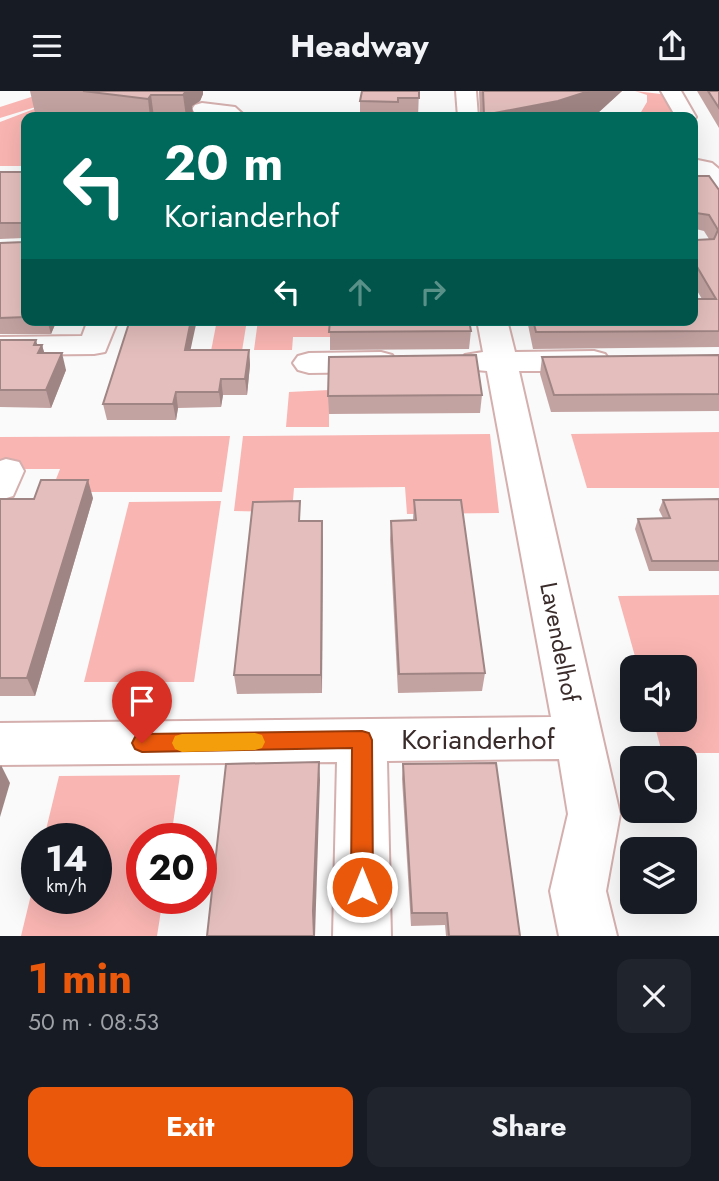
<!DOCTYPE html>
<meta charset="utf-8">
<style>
:root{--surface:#171b24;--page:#20242c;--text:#f1f3f6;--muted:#9ea1a6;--accent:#ea580c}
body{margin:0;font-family:Jost,sans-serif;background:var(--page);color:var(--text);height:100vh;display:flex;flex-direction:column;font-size:26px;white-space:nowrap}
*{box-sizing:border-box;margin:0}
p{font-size:23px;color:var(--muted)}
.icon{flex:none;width:38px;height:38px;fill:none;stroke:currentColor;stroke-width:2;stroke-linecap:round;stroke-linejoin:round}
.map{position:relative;height:845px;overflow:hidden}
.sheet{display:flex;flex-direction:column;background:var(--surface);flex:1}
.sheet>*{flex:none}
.banner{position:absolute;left:21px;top:21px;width:677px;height:214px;border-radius:14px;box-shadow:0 7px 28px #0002;background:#00695c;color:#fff;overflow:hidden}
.controls{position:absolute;left:620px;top:564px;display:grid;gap:14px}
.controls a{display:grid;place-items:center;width:77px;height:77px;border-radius:14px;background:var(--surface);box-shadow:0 7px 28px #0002;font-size:35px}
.speed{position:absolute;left:21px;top:732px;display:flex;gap:14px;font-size:35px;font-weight:700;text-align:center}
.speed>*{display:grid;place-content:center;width:91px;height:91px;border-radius:50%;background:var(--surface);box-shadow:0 7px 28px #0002;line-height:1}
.speed small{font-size:18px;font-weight:400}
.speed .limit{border:10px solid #d22;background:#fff;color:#111}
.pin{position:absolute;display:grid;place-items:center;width:60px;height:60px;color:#fff;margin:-72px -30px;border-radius:50% 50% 50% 0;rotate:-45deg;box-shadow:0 0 7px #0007}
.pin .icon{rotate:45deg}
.me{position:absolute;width:77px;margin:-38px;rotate:0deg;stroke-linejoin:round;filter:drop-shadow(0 0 5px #0008)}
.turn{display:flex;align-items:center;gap:24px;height:147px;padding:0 28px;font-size:32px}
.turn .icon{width:91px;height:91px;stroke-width:2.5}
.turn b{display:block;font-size:49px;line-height:60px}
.lanes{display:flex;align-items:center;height:66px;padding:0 28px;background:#0003;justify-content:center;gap:35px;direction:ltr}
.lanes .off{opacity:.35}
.round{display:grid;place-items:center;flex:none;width:74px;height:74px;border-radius:14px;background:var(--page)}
.headline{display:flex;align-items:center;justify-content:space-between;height:119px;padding:0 28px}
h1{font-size:42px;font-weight:700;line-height:52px;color:var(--accent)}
.action{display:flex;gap:14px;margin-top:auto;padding:14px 28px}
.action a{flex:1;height:80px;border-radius:14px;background:var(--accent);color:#fff;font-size:28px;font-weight:700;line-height:80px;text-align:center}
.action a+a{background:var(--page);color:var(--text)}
header{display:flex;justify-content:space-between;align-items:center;height:91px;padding:0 28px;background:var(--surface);font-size:32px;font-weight:700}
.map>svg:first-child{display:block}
</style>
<header><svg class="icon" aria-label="menu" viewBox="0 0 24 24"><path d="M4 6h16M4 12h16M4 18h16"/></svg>Headway<svg class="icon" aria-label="share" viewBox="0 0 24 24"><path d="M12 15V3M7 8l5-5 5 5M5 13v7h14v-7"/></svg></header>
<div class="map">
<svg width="719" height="845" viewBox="0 0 719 845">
<rect width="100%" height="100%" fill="#fafafa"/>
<g fill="#f9b5b2">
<path d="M 50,0 L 74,5 L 58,25 L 61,26 L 26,26 L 26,75 L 0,75 L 0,31 L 55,10 L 0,27 L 0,16 Z"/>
<path d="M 635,0 L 661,3 L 675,26 L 638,26 L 647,11 L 647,4 Z"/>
<path d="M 217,229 L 247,229 L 242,260 L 211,260 Z"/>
<path d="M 258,229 L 330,229 L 330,246 L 293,246 L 292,259 L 254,259 Z"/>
<path d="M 329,299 L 329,336 L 286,336 L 289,301 Z"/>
<path d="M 719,341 L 719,397 L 587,397 L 571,343 Z"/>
<path d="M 490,343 L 499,422 L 407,423 L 405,396 L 294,397 L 292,421 L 234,420 L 243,345 Z"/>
<path d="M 230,345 L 222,401 L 51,401 L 60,378 L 0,378 L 0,346 Z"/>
<path d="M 221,410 L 194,591 L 84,591 L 129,411 Z"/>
<path d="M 719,504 L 719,662 L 662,662 L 653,628 L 684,628 L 684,576 L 638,576 L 618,505 Z"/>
<path d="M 180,684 L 171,747 L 142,747 L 142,807 L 163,807 L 157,845 L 21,845 L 37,779 L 37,807 L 96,807 L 96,747 L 44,747 L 59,685 Z"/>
</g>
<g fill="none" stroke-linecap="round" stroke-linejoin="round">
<g stroke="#d4afad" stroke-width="4">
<g id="minor">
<path d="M 456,0 L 476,0 L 478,26 L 458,26 Z"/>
<path d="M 661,0 L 681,0 L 696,26 L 693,30 L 693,26 L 676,26 Z"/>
<path d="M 202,12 L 235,16 L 246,26 L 195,22 L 192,18 L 195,14 Z"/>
<path d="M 693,68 L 712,72 L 719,78 L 719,98 L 711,96 L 693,82 Z"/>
<path d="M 88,229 L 118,229 L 105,261 L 94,263 L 0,264 L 0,246 L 82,245 Z"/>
<path d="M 477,229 L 507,229 L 515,261 L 594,260 L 605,263 L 610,270 L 605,277 L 594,280 L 519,280 L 620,723 L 606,800 L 617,845 L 559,845 L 550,800 L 568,723 L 559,668 L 387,670 L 391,845 L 333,845 L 337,671 L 0,674 L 0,632 L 551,626 L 487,280 L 465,278 L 460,271 L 465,264 L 483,261 Z"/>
<path d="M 381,261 L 392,264 L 397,271 L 392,278 L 381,281 L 309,282 L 298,279 L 293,272 L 298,265 L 309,262 Z"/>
<path d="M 6,368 L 19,371 L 24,380 L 13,405 L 0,409 L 0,370 Z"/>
</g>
</g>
<use href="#minor" fill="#fff" fill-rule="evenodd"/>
</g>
<g fill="#c3a3a2" fill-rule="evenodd">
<path d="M 30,0 L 203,0 L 203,3 L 200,10 L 192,15 L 193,23 L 191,26 L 66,26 L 35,22 Z"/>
<path d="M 419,0 L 418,26 L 360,26 L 360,10 Z"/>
<path d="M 479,0 L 622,0 L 599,21 L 591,26 L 480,26 Z"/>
<path d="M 697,0 L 719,0 L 719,37 Z"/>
<path d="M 0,81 L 26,81 L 26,229 L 57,229 L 51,243 L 0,243 L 0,152 L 24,151 L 24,147 L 0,148 Z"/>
<path d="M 693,85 L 719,99 L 719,256 L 533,258 L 527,229 L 693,229 L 702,208 L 693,193 ZM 696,138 L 704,140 L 709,148 L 696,149 Z"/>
<path d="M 330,229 L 471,240 L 469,258 L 330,259 Z"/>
<path d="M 0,249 L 42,254 L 44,262 L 66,279 L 51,317 L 0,316 Z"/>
<path d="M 191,259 L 249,259 L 250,274 L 247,304 L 223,304 L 221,316 L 178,317 L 176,329 L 107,329 L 103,313 Z"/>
<path d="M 719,264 L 719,320 L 551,321 L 540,283 L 542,266 Z"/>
<path d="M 482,304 L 480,322 L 329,323 L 328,305 Z"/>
<path d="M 93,407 L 35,605 L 0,605 L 0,408 Z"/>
<path d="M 719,408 L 719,480 L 649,480 L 635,438 L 638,428 L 663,427 L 659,419 L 663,409 Z"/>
<path d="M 414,409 L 485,582 L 482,600 L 398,602 L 390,449 L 391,430 L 413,429 Z"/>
<path d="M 301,430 L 322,430 L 322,602 L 237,603 L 234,584 Z"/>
<path d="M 403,673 L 520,845 L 446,845 L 445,834 L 411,835 L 402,688 Z"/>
</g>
<g fill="#9f8584">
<path d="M 186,0 L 203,0 L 203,3 L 200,10 L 192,15 L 193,23 L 191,26 L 186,26 L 183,4 Z"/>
<path d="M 589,0 L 622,0 L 599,21 L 591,26 L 484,26 L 484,24 Z"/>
<path d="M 151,4 L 154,26 L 150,26 L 148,8 Z"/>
<path d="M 47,229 L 57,229 L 51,243 Z"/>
<path d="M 191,229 L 197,229 L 187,275 L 185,259 Z"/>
<path d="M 36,249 L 39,260 L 42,254 L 47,271 L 43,279 L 34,254 Z"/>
<path d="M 249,259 L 250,274 L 247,304 L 245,288 Z"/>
<path d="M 62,262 L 66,279 L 51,317 L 46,299 Z"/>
<path d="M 221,288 L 223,304 L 221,316 L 219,301 Z"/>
<path d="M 176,301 L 178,317 L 176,329 L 173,313 Z"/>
<path d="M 88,389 L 93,407 L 35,605 L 27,587 Z"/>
<path d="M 322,430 L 323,449 L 322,602 L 321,584 Z"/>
<path d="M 319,671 L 320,689 L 315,845 L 314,845 L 313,820 Z"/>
<path d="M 1,674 L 10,692 L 0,726 L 0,676 Z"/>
</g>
<g fill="#e3bebc" stroke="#9f8584" stroke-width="2" fill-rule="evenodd">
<path d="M 83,0 L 186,0 L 183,4 L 151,4 L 148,8 Z"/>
<path d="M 362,0 L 419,0 L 419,7 L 398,7 L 398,11 L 360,10 Z"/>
<path d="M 483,0 L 589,0 L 558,10 L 484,24 Z"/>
<path d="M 708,0 L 719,0 L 719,17 Z"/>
<path d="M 0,81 L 26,81 L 26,226 L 0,227 L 0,152 L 24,151 L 24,132 L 0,132 Z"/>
<path d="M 693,85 L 709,85 L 719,99 L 719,240 L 536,241 L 533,229 L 693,229 L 693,208 L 716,208 L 693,169 ZM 696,122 L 709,124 L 718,139 L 714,148 L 696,149 Z"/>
<path d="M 130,229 L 191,229 L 185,259 L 249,259 L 245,288 L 221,288 L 219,301 L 176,301 L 173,313 L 103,313 Z"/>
<path d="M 330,229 L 469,229 L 471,240 L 329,241 Z"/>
<path d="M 0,249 L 36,249 L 34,254 L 42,254 L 38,262 L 62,262 L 46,299 L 0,299 Z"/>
<path d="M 476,264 L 482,304 L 328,305 L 329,266 Z"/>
<path d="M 719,264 L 719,303 L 554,304 L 542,266 Z"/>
<path d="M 41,389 L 88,389 L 27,587 L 0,587 L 0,408 L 34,408 Z"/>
<path d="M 719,408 L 719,470 L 652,470 L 638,428 L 670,427 L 663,409 Z"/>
<path d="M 414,409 L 461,409 L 485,582 L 399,583 L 391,430 L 416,429 Z"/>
<path d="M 300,410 L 299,430 L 322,430 L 321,584 L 234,584 L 253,411 Z"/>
<path d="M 319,671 L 313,820 L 314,845 L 207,845 L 226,673 Z"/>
<path d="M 496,672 L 520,845 L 449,845 L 447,822 L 412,822 L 403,673 Z"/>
</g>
<path fill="#ea580c" stroke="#983908" stroke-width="2" d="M 362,640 L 369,642 L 372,649 L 373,796 L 370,804 L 362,807 L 354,804 L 351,796 L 352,657 L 142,661 L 135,658 L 132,652 L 135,646 L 142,643 Z"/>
<path fill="#f59e0b" d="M 255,642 L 262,644 L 265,651 L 262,657 L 255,659 L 182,661 L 175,658 L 172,652 L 175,645 L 182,643 Z"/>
<g text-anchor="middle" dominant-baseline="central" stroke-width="7" stroke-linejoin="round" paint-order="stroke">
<g font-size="24" fill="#3a2c2b" stroke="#fff">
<text transform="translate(560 551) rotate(79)">Lavendelhof</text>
</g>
<g font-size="28" fill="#3a2c2b" stroke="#fff">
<text x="478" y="648">Korianderhof</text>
</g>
</g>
</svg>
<div class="controls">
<a><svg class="icon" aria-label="sound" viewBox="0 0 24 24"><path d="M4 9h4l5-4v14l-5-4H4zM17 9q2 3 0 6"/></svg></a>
<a><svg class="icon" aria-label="search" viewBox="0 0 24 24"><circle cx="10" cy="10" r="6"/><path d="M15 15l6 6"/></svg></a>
<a><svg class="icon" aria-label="layers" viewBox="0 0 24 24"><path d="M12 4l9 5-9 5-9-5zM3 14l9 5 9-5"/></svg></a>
</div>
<div class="speed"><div>14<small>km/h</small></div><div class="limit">20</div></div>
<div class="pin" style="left:142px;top:652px;background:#d93025"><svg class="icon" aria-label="arrive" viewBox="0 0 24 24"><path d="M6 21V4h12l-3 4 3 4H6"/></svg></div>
<svg class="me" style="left:362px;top:796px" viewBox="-20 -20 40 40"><circle r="17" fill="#ea580c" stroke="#fff" stroke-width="3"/><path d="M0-11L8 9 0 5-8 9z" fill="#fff"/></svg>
<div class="banner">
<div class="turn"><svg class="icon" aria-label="left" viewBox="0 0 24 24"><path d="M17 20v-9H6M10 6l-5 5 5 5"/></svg><div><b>20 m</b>Korianderhof</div></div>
<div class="lanes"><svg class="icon" aria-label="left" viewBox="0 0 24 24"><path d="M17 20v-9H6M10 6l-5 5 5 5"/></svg><svg class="icon off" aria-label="ahead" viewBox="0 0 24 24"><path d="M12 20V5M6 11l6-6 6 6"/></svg><svg class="icon off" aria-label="right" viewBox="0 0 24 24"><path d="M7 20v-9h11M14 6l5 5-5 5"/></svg></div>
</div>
</div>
<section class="sheet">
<div class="headline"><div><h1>1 min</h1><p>50 m · 08:53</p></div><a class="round"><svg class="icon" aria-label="close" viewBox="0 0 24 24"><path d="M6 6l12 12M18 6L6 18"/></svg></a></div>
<div class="action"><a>Exit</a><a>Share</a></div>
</section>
